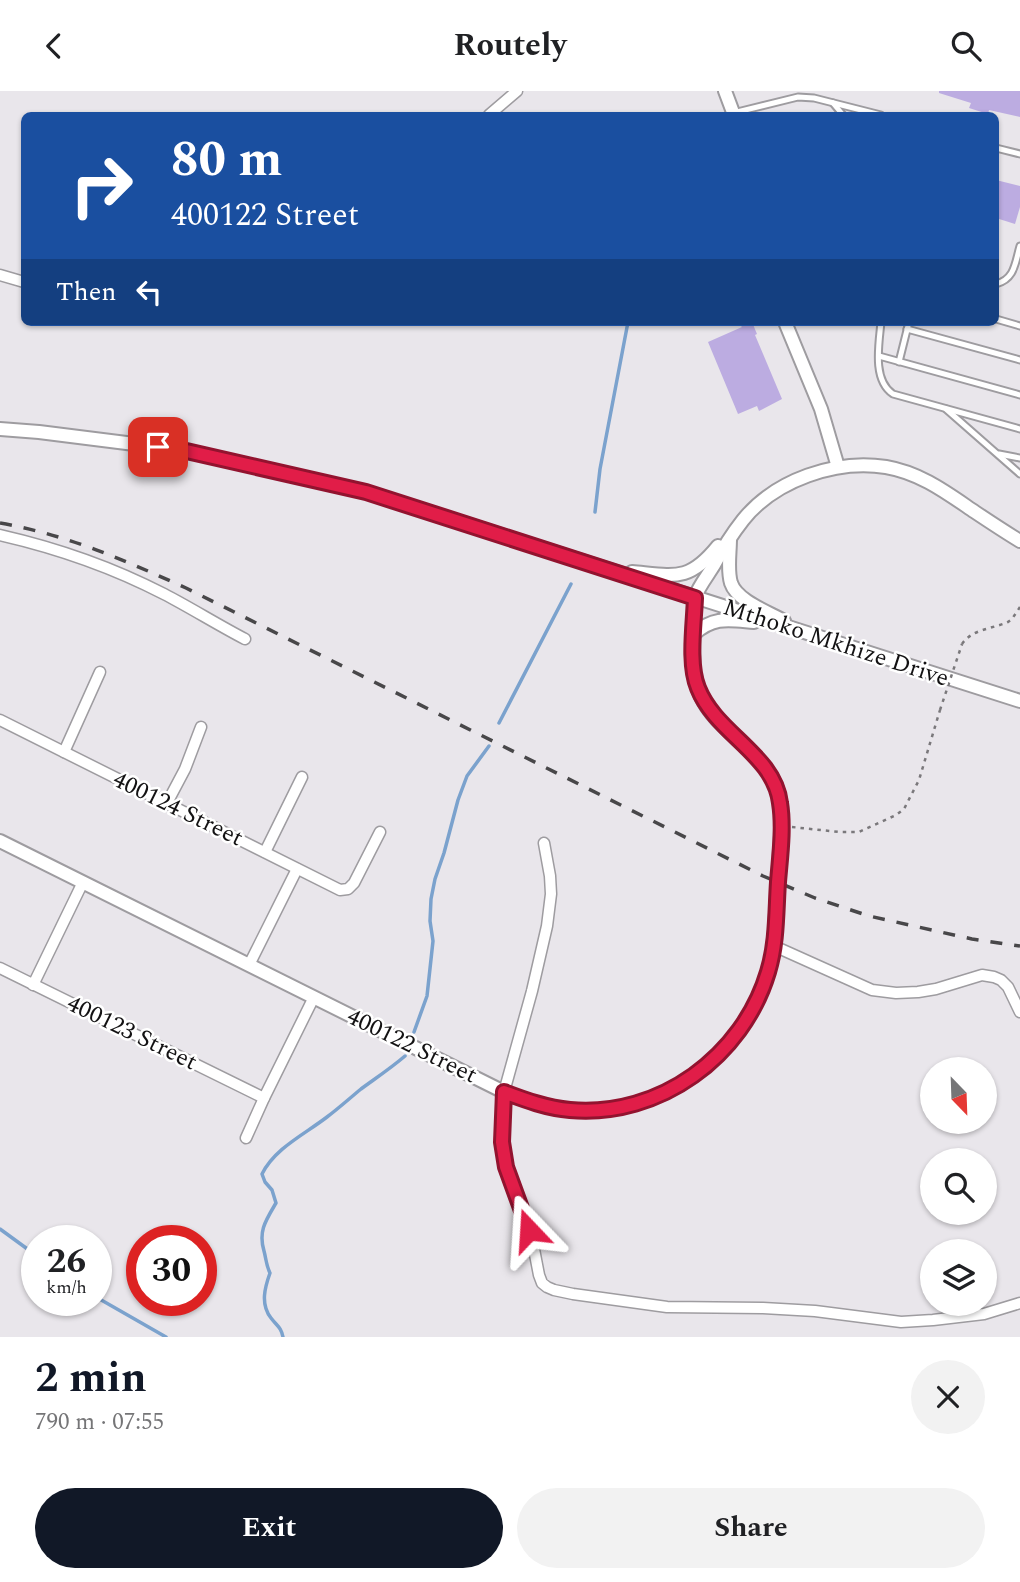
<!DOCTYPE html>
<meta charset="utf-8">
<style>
:root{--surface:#fff;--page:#f2f2f2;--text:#202124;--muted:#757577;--accent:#111827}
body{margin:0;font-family:Spectral,serif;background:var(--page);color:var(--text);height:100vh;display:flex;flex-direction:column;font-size:26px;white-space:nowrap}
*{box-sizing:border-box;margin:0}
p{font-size:23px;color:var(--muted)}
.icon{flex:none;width:38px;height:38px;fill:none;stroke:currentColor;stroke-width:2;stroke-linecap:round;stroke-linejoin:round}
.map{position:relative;height:1246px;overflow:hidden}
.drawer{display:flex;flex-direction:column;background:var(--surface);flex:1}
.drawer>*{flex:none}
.banner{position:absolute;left:21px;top:21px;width:978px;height:214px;border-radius:10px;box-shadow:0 2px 5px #0004;background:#1a4fa0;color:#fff;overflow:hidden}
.needle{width:46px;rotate:157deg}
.tools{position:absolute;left:920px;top:966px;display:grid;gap:14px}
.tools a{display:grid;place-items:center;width:77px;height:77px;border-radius:50%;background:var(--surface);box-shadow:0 2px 5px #0004;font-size:35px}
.speed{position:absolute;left:21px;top:1134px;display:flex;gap:14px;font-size:35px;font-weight:700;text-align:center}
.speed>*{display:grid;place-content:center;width:91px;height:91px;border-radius:50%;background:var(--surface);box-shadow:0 2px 5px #0004;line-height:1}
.speed small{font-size:18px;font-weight:400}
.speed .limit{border:10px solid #d22;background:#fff;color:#111}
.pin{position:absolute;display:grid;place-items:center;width:60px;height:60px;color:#fff;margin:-30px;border-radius:14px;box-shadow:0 4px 10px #0006}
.me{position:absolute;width:77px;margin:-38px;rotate:340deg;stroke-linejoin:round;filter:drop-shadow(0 0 5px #0008)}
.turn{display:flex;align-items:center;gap:24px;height:147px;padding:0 35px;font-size:32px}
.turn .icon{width:91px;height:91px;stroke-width:2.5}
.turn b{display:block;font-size:49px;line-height:60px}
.then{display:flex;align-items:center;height:66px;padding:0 35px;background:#0003;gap:14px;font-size:26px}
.round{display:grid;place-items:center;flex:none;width:74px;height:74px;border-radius:37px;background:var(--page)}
.headline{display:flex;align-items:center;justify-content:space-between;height:119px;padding:0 35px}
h1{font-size:42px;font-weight:700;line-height:52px;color:var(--accent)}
.action{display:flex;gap:14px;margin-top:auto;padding:14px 35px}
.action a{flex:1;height:80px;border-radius:42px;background:var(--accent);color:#fff;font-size:28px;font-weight:700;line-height:80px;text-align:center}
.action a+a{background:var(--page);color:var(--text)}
header{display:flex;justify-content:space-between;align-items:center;height:91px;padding:0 35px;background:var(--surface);font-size:32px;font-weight:700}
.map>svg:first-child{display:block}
</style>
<header><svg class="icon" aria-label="back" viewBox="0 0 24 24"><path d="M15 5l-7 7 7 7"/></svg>Routely<svg class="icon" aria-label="search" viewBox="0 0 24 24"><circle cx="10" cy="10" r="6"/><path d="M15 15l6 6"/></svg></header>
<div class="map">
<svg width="1020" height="1246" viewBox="0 0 1020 1246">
<rect width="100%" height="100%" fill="#e9e6eb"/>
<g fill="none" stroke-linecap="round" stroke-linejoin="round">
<g stroke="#7ba2cd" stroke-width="3.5">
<path d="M 595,421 L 600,378 L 628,231"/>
<path d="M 499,632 L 571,493"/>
<path d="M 414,941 L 427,905 L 433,850 L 430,830 L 431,808 L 435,788 L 444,762 L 458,709 L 467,685 L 489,655"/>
<path d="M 0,1138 L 37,1165"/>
<path d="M 96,1206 L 166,1246"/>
<path d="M 283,1246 C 281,1236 277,1235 271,1227 C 260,1213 265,1196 270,1182 C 266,1174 266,1167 264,1160 C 258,1140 266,1129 276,1112 L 272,1099 L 265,1091 L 262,1083 C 275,1057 305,1043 327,1026 C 339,1017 350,1007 361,998 C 376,987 391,977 405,965"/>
</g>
</g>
<g fill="#bcace1">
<path d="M 939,0 L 1020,0 L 1020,26 L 989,19 L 988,23 L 969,17 L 971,12 L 939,2 Z"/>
<path d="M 996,89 L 1020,95 L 1020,116 L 1015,133 L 996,127 Z"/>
<path d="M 747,231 L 752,231 L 757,243 L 755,244 L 782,308 L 759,320 L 757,315 L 738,323 L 708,251 L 742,236 L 740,234 Z"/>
</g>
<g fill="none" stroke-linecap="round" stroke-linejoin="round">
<g stroke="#9e9ca0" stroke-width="9">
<g id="service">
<path d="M 833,12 L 843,24"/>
<path d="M 733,22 L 798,6 L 814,7 L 881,24"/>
<path d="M 996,57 L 1020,63"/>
<path d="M 996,193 C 1015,188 1015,172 1020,155"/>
<path d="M 996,228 L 1020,235"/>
<path d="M 881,231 C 879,253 872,289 893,303 L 1020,338"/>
<path d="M 907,238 L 1020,269"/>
<path d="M 879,265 L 1020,304"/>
<path d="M 899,271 L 909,231"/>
<path d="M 946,318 L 1020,383"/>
<path d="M 999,363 L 1020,367"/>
</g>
</g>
<g stroke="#9e9ca0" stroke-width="13">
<g id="minor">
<path d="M 489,24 L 517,0"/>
<path d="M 0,184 L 24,191"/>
<path d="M 0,444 C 57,457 112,476 164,503 C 191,517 218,534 245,548"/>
<path d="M 0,629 L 340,799 L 348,798 L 354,792 L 380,741"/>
<path d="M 64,661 L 100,581"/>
<path d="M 167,712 L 185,678 L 201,636"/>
<path d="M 544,752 L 550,785 L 551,803 L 547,835 L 532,900 L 504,1001 L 502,1051 L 506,1075 L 533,1153 L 539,1184 L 542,1192 L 547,1196 L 554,1199 L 573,1203 L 667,1216 L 763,1217 L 815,1220 L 901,1231 L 933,1229 L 984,1223 L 1020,1212"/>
<path d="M 265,761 L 302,686"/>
<path d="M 774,855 L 872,899 L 896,902 L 918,901 L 936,898 L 982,884 L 994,886 L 1001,889 L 1008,896 L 1020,921"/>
<path d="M 249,874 L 297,778"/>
<path d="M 0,877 L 264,1007"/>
<path d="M 33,894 L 83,791"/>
<path d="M 246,1047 L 264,1007 L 314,906"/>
</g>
</g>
<g stroke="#9e9ca0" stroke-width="16">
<g id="tertiary">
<path d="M 725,0 L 734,24"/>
<path d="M 785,231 L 821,318 L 838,376"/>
<path d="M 0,338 L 39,341 L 182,359 L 366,401 L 1020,610"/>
<path d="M 730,448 C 730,462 727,479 731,492 C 737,510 768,521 784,530"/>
<path d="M 632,481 C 675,485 689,491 718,455"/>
<path d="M 694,543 C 714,525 729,529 754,531"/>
<path d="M 0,750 L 504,1001 C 525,1009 547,1017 570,1019 C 660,1027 744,965 768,880 C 774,861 775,842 776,822"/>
<path d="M 780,758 C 781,737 784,715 776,695 C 759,654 706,637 696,591 C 691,570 694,548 694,527 C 694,521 693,512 695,506 C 699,495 708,484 714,474 C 722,459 732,443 743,429 C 775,389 836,368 886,376 C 921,382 947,402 975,421 C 990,431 1005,441 1020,450"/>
</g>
</g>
<g stroke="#7a787b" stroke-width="2.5" stroke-dasharray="3.5 5" stroke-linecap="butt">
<path d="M 962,553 C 972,538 992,538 1008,531 L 1012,528 L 1020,516"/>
<path d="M 792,736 L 839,741 L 859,741 L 896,724 L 904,718 L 919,689 L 940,619"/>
</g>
<use href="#service" stroke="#fff" stroke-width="5"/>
<use href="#minor" stroke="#fff" stroke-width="10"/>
<use href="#tertiary" stroke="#fff" stroke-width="12"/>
<path stroke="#484749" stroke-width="3.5" stroke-dasharray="12 12" stroke-linecap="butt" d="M 0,432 C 68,444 124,469 186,497 L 763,785 L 815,807 L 869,825 L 972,848 L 1020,855"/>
<g stroke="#9e9ca0" stroke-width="16" stroke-linecap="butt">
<path id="tertiary-bridge" d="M 776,822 L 780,758"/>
</g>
<path stroke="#7a787b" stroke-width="2.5" stroke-dasharray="3.5 5" stroke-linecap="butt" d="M 940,619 L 962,553"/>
<use href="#tertiary-bridge" stroke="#fff" stroke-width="12"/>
</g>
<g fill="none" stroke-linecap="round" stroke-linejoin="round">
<g stroke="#92132f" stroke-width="18">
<path id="route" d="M 158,356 L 182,359 L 366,401 L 695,507 C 694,534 688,573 698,597 C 716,643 774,663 780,712 C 784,737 780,766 778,791 C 776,821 777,852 768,881 C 743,965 660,1027 570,1019 C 547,1017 525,1009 504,1001 L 502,1051 L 506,1076 L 529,1139"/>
</g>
<use href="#route" stroke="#e11d48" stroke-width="12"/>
</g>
<g text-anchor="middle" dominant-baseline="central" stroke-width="5" stroke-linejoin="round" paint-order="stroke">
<g font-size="24" fill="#131213" stroke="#fff">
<text transform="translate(836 552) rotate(18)">Mthoko Mkhize Drive</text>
<text transform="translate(178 718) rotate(26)">400124 Street</text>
<text transform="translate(132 942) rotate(26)">400123 Street</text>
<text transform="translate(412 955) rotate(26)">400122 Street</text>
</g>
</g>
</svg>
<div class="tools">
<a><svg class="needle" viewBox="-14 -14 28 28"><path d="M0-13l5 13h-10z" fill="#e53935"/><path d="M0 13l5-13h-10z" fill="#757577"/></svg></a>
<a><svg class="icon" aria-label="search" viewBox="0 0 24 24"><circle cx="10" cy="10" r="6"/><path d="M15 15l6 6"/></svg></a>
<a><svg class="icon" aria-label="layers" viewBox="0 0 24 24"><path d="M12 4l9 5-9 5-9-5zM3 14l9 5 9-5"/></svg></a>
</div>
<div class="speed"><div>26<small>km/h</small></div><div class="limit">30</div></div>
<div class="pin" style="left:158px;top:356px;background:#d93025"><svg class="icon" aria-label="arrive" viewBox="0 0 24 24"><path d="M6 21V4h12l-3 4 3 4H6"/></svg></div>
<svg class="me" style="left:529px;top:1139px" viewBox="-20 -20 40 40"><path d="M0-17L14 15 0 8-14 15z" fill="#e11d48" stroke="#fff" stroke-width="4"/></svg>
<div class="banner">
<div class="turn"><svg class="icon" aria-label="right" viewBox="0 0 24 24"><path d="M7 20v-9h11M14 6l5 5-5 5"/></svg><div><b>80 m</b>400122 Street</div></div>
<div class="then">Then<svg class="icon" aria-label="left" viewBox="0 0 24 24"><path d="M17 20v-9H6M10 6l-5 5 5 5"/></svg></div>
</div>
</div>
<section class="drawer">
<div class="headline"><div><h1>2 min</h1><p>790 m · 07:55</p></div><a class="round"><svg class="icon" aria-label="close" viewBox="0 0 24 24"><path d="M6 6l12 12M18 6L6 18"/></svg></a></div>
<div class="action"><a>Exit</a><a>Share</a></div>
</section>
